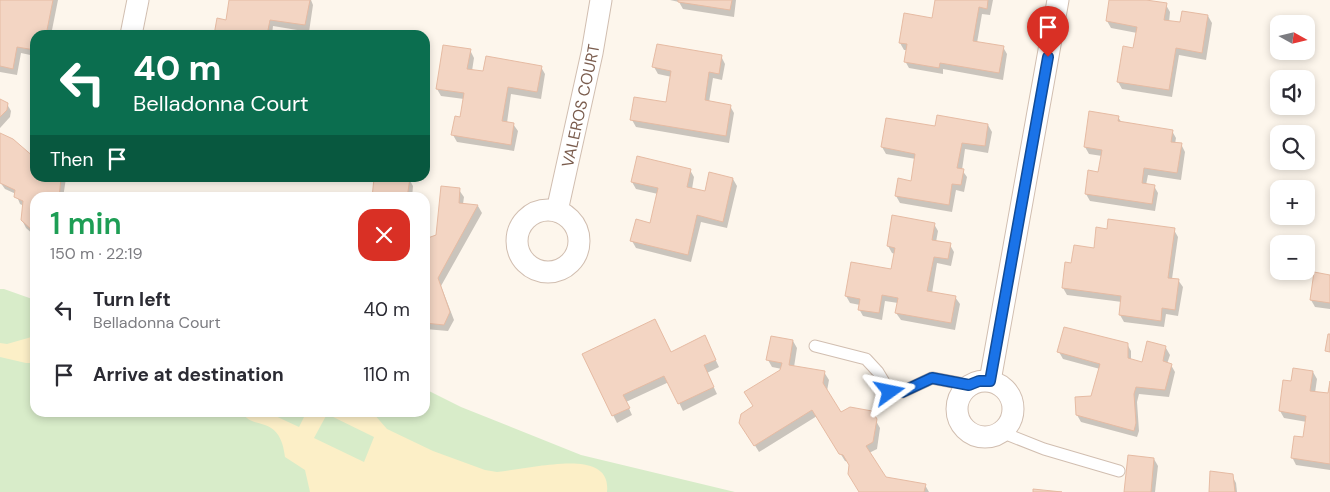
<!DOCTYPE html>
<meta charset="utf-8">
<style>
:root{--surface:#fff;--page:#f2f2f3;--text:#2b2b33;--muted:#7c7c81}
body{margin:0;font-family:"DM Sans",sans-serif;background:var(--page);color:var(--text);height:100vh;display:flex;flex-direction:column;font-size:19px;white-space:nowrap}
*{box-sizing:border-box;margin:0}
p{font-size:16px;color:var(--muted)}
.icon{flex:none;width:28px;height:28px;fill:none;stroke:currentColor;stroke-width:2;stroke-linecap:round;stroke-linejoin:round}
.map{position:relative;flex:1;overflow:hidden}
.panel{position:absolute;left:30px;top:192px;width:400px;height:225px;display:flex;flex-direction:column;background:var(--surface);border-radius:15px;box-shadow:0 2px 8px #0003}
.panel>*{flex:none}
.guide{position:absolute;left:30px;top:30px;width:400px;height:152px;border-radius:15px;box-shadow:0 2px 8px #0003;background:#0b6e4f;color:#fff;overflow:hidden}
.needle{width:32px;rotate:98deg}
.controls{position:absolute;left:1270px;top:15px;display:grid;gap:10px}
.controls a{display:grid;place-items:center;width:45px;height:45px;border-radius:10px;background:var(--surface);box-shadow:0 2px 8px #0003;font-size:25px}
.pin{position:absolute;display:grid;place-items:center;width:42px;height:42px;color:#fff;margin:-51px -21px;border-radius:50% 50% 50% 0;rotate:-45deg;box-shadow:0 0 5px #0007}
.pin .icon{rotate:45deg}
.me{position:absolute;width:55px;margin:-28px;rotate:78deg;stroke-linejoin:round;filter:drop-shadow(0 0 4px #0008)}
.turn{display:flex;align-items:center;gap:18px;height:105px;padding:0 20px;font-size:22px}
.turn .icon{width:65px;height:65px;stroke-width:2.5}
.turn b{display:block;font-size:35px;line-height:42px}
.then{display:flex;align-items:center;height:48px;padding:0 20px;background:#0003;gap:10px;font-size:19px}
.round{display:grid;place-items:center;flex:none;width:52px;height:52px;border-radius:15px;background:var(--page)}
.summary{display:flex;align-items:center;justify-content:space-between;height:85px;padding:0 20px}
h1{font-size:30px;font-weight:600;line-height:38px;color:#1e9e55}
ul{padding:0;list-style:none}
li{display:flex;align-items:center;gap:15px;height:65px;padding:0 20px}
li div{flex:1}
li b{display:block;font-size:19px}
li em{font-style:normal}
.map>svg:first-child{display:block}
</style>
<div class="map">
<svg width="1330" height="492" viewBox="0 0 1330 492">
<rect width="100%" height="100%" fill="#fdf6ec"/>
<path fill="#d8ecc9" d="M 0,289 L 4,289 L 35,300 L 35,412 L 425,412 L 425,389 L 461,407 L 581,455 L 735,492 L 0,492 Z"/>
<g fill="#fcefc7" fill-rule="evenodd">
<path d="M 35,336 L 35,363 L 26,363 L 0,357 L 0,343 L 7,344 Z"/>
<path d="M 243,413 L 269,413 L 299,427 L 306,413 L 373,413 L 387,429 L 433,451 L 485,470 L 497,472 C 511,470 525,468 539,466 C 561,464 611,455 607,492 L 310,492 L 305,470 L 285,457 C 280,413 252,431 243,413 ZM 327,414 L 374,437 L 364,462 L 314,438 Z"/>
</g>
<g fill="#0003">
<path d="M 0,0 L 58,0 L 51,35 L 35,35 L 35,56 L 21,53 L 17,75 L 0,72 Z"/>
<path d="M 231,0 L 311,0 L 313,5 L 309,32 L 273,26 L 272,35 L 215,35 L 227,21 Z"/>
<path d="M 670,0 L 736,0 L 734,17 L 683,9 L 679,2 Z"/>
<path d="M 936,0 L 993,0 L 990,15 L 982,14 L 977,43 L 1003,47 L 1007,54 L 1003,80 L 943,69 L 943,74 L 909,68 L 905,61 L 907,50 L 904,50 L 900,43 L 933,19 Z"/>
<path d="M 1110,0 L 1139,0 L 1166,5 L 1170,12 L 1169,22 L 1181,24 L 1208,16 L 1212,23 L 1206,60 L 1179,55 L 1172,97 L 1122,89 L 1118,82 L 1134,49 L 1137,33 L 1111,28 L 1107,21 Z"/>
<path d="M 470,50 L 474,58 L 472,71 L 484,73 L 541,67 L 545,74 L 541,99 L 511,94 L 507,123 L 513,124 L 518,131 L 514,151 L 457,142 L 453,135 L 461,118 L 464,99 L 441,96 L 437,89 Z"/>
<path d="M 721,56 L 725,64 L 722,80 L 713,78 L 709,102 L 730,106 L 734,113 L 729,143 L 636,127 L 632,120 L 667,103 L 672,77 L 658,74 L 654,67 Z"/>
<path d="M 0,101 L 7,104 L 11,111 L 10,117 L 0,128 Z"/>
<path d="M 1118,117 L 1122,123 L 1172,131 L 1176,138 L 1175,144 L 1181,144 L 1185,152 L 1181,180 L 1148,175 L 1146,185 L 1154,186 L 1158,193 L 1155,211 L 1090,201 L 1086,194 L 1099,173 L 1102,156 L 1089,154 L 1085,147 Z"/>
<path d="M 887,119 L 936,128 L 988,125 L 992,132 L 988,153 L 965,149 L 962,170 L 967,177 L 964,192 L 956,190 L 952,212 L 900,203 L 896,196 L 912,182 L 916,159 L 886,154 L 882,147 Z"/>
<path d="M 0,134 L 35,160 L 35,178 L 66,178 L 63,198 L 35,198 L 35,236 L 26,228 L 22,220 L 24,206 L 20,204 L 16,194 L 5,189 L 0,182 Z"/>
<path d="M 690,170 L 694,177 L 692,189 L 706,192 L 733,179 L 737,186 L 727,228 L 701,222 L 691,262 L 636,248 L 632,241 L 651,224 L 658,194 L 636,189 L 632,182 Z"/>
<path d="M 375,178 L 406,178 L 409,179 L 413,186 L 412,198 L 373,198 Z"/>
<path d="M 459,190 L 464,197 L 463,204 L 478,206 L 482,213 L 441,286 L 454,320 L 448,331 L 425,329 L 425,240 L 437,235 Z"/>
<path d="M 934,224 L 938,231 L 936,242 L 950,245 L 954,252 L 951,266 L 937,263 L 932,293 L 955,297 L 960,304 L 955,330 L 901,320 L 896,313 L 898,303 L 885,301 L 882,320 L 863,316 L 859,309 L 860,305 L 850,303 L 846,296 L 892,271 L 895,254 L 892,253 L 888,246 Z"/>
<path d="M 1108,230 L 1174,230 L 1178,237 L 1172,279 L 1178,280 L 1183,287 L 1178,316 L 1166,314 L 1164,327 L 1124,322 L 1120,315 L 1122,302 L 1067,295 L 1063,288 L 1072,265 L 1095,249 Z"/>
<path d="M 1330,276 L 1330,309 L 1315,307 L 1311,300 Z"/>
<path d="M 793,341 L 797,348 L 794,367 L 824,372 L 829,380 L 827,391 L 841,413 L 871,412 L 880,428 L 877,449 L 869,453 L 885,478 L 925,485 L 929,492 L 860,492 L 849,462 L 845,461 L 817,416 L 759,452 L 741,423 L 755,407 L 781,371 L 782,369 L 772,367 L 768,360 Z"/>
<path d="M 708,344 L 719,367 L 707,373 L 717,394 L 683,411 L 669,382 L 626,402 L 632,415 L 617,423 L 583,355 L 671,353 Z"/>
<path d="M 1127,344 L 1131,351 L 1131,360 L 1142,363 L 1166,348 L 1170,355 L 1167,364 L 1171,365 L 1175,372 L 1169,397 L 1139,394 L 1137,402 L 1139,431 L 1137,437 L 1081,422 L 1077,415 L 1092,397 L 1100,369 L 1063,359 L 1059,352 Z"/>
<path d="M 1313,372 L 1317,379 L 1315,393 L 1329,395 L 1330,389 L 1330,470 L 1296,465 L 1292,457 L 1304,439 L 1307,422 L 1284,418 L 1280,411 L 1292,383 Z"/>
<path d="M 1154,459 L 1158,466 L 1155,492 L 1125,492 Z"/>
<path d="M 1211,472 L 1232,476 L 1236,483 L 1237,492 L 1210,492 Z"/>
</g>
<g fill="#f3d5c3" stroke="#e6bba3">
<path d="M 0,0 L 53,0 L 46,35 L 35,35 L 35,50 L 17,47 L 13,69 L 0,66 Z"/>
<path d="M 229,0 L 310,0 L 305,25 L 270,20 L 267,35 L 214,35 L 217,18 L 226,20 Z"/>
<path d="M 678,0 L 732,0 L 730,10 L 678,2 Z"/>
<path d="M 935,0 L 988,0 L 987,9 L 979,7 L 973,41 L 1004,46 L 999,73 L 940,63 L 939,68 L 904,62 L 907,44 L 899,43 L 904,13 L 932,18 Z"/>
<path d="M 1109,0 L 1146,0 L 1167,3 L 1164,20 L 1180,22 L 1182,11 L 1208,15 L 1202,53 L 1176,48 L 1169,90 L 1117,82 L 1123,46 L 1133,48 L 1137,27 L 1106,21 Z"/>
<path d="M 657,44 L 722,55 L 719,74 L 709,72 L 705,100 L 731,105 L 726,136 L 630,120 L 634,97 L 666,102 L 671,71 L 652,67 Z"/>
<path d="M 443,45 L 471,49 L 467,69 L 483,71 L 486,56 L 542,66 L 537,92 L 508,87 L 502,121 L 514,123 L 511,145 L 451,135 L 455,116 L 460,117 L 464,93 L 436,89 Z"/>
<path d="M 0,99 L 8,103 L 7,110 L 0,117 Z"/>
<path d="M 1089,111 L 1119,116 L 1118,121 L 1173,130 L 1171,142 L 1182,143 L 1177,173 L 1144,168 L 1142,183 L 1155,185 L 1152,204 L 1085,194 L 1088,170 L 1098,172 L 1102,150 L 1084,147 Z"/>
<path d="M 937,115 L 988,124 L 985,146 L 962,143 L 957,168 L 964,169 L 961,185 L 952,184 L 949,205 L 895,196 L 898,178 L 911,181 L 915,154 L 881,147 L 886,118 L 935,126 Z"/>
<path d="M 0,133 L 13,139 L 35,158 L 35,178 L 61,178 L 59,198 L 35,198 L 35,233 L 21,220 L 23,201 L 14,197 L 15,190 L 0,183 Z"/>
<path d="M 637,156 L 691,169 L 687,187 L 705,191 L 709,172 L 733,178 L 723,222 L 697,215 L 688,255 L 630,241 L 636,219 L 650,223 L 658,188 L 631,182 Z"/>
<path d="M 374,178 L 410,178 L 407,198 L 372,198 Z"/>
<path d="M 441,186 L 460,188 L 459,203 L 478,205 L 438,278 L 450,312 L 444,325 L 425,323 L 425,239 L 436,235 Z"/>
<path d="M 892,215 L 935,223 L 932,240 L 951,243 L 948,259 L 934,257 L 927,291 L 956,296 L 951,323 L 895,313 L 898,298 L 882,295 L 879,313 L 858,310 L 860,299 L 845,296 L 851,262 L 891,269 L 895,248 L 887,246 Z"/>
<path d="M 1108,219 L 1175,228 L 1168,278 L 1179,279 L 1175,310 L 1162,308 L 1161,321 L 1119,315 L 1121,296 L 1062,288 L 1065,262 L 1071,263 L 1074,245 L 1094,248 L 1096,227 L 1107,229 Z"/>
<path d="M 1314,272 L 1330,275 L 1330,303 L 1310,300 Z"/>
<path d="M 655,319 L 671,352 L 705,335 L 716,360 L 704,365 L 714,387 L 678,404 L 664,376 L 623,395 L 630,408 L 612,416 L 582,354 Z"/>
<path d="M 1064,327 L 1128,343 L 1128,358 L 1142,362 L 1147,341 L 1166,346 L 1163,361 L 1172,364 L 1165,390 L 1136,387 L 1134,394 L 1136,423 L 1134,431 L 1076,415 L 1075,397 L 1091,396 L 1100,364 L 1057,352 Z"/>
<path d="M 1328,334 L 1330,334 L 1330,352 L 1325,351 Z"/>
<path d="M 771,336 L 793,340 L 789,365 L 825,371 L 823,383 L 841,412 L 850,407 L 872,411 L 877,419 L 873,442 L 866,446 L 886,477 L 926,484 L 924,492 L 859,492 L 848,474 L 849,465 L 843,455 L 839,454 L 812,410 L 754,446 L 739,423 L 741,414 L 753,406 L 744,392 L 780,370 L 782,363 L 766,360 Z"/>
<path d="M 1293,368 L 1313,371 L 1310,391 L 1328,393 L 1330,381 L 1330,464 L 1291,458 L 1294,436 L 1303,437 L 1306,416 L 1279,411 L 1283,380 L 1291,381 Z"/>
<path d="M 1128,455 L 1154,458 L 1151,492 L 1124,492 Z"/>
<path d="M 1210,471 L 1233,474 L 1235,492 L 1209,492 Z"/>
<path d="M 1033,489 L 1062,492 L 1033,492 Z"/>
</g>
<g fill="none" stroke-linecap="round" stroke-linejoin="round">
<g stroke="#d1beb0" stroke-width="13">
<g id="lane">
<path d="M 815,346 L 866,359 L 878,372 L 890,392 L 902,392 L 932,378 L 969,385"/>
<path d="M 1001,432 L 1044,449 L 1119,471"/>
</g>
</g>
<g stroke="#d1beb0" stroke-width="23">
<g id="street">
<path d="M 131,35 L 138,0"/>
<circle cx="548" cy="241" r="31"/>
<path id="s1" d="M 557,211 L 592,53 L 601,0"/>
<path d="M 990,381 L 1058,0"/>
<circle cx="985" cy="409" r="28"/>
</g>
</g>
<use href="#lane" stroke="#fff" stroke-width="11"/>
<use href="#street" stroke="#fff" stroke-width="21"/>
</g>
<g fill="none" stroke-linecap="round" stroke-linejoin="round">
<g stroke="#114b97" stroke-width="12">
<path id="route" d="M 890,392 L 902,392 L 932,378 L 969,385 L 979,381 L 990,381 L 1048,57"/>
</g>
<use href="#route" stroke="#1a73e8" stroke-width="9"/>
</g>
<g text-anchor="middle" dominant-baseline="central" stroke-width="4" stroke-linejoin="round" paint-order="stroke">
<g font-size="16" fill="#7a5c4d" stroke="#fffaf3">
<text stroke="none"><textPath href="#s1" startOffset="108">VALEROS COURT</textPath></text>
</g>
</g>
</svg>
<div class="controls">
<a><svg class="needle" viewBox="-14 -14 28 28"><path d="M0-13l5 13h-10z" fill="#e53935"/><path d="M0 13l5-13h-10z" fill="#7c7c81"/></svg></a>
<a><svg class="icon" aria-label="sound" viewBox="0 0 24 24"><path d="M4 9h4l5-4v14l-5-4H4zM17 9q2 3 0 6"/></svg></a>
<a><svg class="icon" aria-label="search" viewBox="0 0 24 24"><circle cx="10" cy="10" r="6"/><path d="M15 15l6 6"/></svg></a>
<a>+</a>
<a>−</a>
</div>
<div class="pin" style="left:1048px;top:57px;background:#d93025"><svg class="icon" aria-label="arrive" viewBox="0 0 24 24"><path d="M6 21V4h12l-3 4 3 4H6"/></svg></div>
<svg class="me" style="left:890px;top:392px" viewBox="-20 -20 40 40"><path d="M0-17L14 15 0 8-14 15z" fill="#1a73e8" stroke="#fff" stroke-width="4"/></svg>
<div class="guide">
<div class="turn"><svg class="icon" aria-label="left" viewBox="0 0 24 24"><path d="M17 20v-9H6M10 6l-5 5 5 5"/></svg><div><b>40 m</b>Belladonna Court</div></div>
<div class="then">Then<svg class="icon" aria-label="arrive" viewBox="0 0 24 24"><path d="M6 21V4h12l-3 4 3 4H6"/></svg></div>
</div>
<section class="panel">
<div class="summary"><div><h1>1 min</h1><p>150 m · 22:19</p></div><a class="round" style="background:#d93025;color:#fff"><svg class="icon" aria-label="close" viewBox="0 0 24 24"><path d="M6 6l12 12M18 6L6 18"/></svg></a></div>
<ul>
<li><svg class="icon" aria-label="left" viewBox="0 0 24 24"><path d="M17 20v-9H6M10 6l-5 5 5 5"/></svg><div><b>Turn left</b><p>Belladonna Court</p></div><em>40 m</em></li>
<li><svg class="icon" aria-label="arrive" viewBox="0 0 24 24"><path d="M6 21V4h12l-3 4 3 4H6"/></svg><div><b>Arrive at destination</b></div><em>110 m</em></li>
</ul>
</section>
</div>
